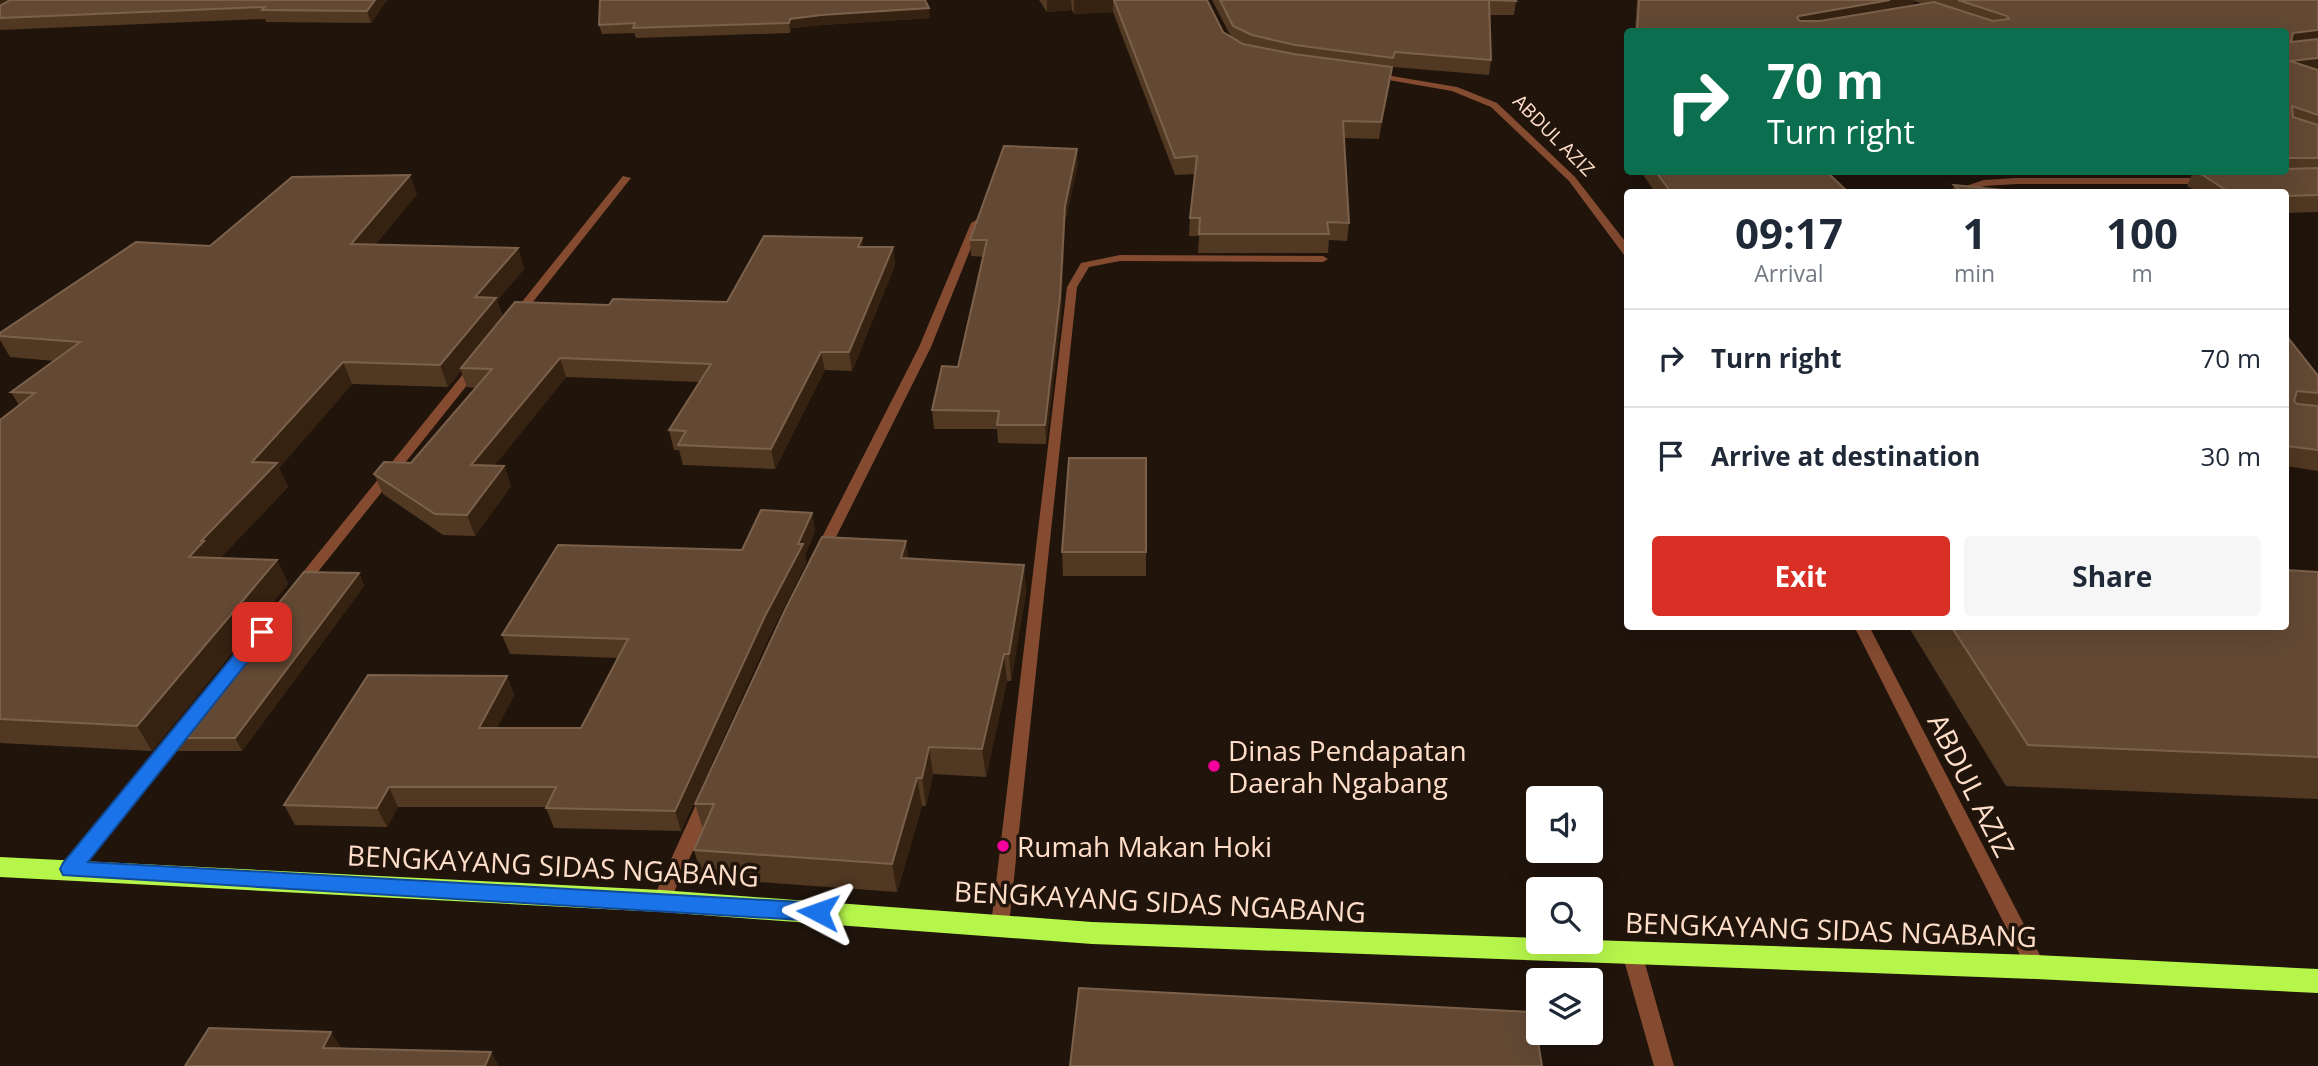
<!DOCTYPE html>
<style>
:root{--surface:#fff;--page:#f6f6f7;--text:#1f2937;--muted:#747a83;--line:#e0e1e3;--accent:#d93025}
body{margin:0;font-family:"Open Sans",sans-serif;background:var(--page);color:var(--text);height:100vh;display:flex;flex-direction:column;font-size:26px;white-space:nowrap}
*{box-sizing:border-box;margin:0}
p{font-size:23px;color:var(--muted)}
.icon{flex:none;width:38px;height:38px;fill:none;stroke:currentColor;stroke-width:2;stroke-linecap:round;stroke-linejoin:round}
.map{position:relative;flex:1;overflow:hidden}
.details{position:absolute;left:1624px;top:189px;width:665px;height:441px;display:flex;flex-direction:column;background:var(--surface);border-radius:7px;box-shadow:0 7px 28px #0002}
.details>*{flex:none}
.hud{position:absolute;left:1624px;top:28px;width:665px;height:147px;border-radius:7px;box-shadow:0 7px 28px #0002;background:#0b6e4f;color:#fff;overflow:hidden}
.controls{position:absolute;left:1526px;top:786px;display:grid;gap:14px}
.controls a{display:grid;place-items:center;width:77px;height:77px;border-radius:7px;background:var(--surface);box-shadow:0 7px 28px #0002;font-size:35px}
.pin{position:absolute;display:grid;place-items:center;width:60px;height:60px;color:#fff;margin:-30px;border-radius:14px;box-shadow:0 4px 10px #0006}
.me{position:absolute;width:77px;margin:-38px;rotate:274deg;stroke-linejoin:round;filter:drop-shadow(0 0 5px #0008)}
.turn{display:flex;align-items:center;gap:24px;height:147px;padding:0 28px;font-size:32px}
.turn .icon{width:91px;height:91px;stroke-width:2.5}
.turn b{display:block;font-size:49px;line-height:60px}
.eta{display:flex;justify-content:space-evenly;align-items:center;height:119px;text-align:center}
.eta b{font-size:42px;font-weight:700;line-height:49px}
.action{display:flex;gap:14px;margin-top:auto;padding:14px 28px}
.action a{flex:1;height:80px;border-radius:7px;background:var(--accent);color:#fff;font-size:28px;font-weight:700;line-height:80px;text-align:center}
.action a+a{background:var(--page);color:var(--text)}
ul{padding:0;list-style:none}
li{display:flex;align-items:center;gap:21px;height:98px;padding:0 28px;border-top:2px solid var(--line)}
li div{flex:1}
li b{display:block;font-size:26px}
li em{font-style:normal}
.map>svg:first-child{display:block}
</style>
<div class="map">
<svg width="2318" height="1066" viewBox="0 0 2318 1066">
<rect width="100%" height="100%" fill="#20140b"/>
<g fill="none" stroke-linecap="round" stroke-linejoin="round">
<g fill="#844b31" fill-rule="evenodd">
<path d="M 1374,73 L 1457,87 L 1497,103 L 1575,177 L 1628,245 L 1628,256 L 1624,255 L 1569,181 L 1491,107 L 1452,91 L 1371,77 L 1371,73 Z"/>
<path d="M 623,176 L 631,178 L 521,317 L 513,317 L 513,313 Z"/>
<path d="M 2017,178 L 2205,178 L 2210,181 L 2205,184 L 2017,184 L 1985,186 L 1961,192 L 1947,192 L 1984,180 Z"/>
<path d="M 976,220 L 981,223 L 931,347 L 828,553 L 821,557 L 816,556 L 814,553 L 919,347 L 971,223 Z"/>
<path d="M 1120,255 L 1323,256 L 1328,259 L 1323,262 L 1120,261 L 1089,267 L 1077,287 L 1009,925 L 1007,931 L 1000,933 L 993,931 L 991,925 L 1067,287 L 1081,263 Z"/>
<path d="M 476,362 L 482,366 L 480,369 L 305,588 L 295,588 L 293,585 L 295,582 L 472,363 Z"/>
<path d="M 1854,626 L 1869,626 L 2043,961 L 2046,967 L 2043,973 L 2036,975 L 2029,973 Z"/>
<path d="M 184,723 L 190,725 L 192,729 L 190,733 L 76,874 L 70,876 L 64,874 L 61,869 L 64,864 L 178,725 Z"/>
<path d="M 707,793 L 713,795 L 716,800 L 670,901 L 668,906 L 661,909 L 654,906 L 652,901 L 698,800 L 701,795 Z"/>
<path d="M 1632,945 L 1639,947 L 1642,953 L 1674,1066 L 1654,1066 L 1622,953 L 1625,947 Z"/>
</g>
<path fill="#b6f64b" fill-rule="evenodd" d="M 0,857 L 661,890 L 1092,922 L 1538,938 L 1538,942 L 1591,940 L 2036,955 L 2318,969 L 2318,993 L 2036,979 L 1092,944 L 661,912 L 0,877 Z"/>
</g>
<g fill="#503822" fill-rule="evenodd">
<path d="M 0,0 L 387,0 L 371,23 L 266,22 L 265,19 L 0,30 Z"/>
<path d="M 600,0 L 930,18 L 822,25 L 791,28 L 790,33 L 636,38 L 634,33 L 602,34 L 599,25 Z"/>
<path d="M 1039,0 L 1207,0 L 1223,32 L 1231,37 L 1212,0 L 1516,1 L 1514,15 L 1489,15 L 1491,60 L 1489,75 L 1393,67 L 1379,139 L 1344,138 L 1349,223 L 1347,241 L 1329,240 L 1328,253 L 1198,253 L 1199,236 L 1189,236 L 1190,218 L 1195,174 L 1175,175 L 1113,12 L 1074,14 L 1072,10 L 1047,12 Z"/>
<path d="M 1637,0 L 2318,0 L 2318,212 L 2286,213 L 2286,192 L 2197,192 L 2187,186 L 2192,174 L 2171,174 L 2166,172 L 2286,172 L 2286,32 L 1635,32 ZM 1914,1 L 1924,4 L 1912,6 Z"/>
<path d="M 1078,164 L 1065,222 L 1061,315 L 1046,444 L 998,443 L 997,429 L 934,429 L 932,410 L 958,367 L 984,257 L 971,256 L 970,240 Z"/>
<path d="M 1641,172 L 1827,172 L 1848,192 L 1655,192 Z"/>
<path d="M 1954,185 L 2024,192 L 1951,192 Z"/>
<path d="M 417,194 L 375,245 L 518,248 L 524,269 L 497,301 L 503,317 L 609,305 L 727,302 L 862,238 L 863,247 L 893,247 L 895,265 L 852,371 L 825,370 L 775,469 L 683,465 L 679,450 L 674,450 L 669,430 L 700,382 L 566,377 L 494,466 L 504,466 L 511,486 L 475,536 L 443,535 L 383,494 L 374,474 L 411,463 L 476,388 L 467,387 L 461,371 L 448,387 L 352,384 L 279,468 L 288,487 L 220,558 L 277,560 L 288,584 L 152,751 L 0,743 L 0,420 L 19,405 L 11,392 L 54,361 L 10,357 L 0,340 L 0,333 L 210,246 Z"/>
<path d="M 2286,335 L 2318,376 L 2318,471 L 2286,466 Z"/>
<path d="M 1146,458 L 1146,576 L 1063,576 L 1062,552 Z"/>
<path d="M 812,513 L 815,531 L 805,555 L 806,563 L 770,635 L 681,831 L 554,828 L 546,808 L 546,807 L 398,807 L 387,827 L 295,825 L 284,805 L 507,676 L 514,695 L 497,728 L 581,728 L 618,658 L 510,654 L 502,635 L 742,550 Z"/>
<path d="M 908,558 L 1024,565 L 1026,592 L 1011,681 L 1007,681 L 986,777 L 933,774 L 926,806 L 922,806 L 897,892 L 702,878 L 694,850 L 703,829 L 695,804 Z"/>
<path d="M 2318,572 L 2318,799 L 2006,786 L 1908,626 L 2286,626 Z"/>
<path d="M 359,573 L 364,586 L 242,751 L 177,751 L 169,738 Z"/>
</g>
<g fill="#352211">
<path d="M 0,0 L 16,0 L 0,10 Z"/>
<path d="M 375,0 L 387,0 L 371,23 L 367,11 Z"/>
<path d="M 1047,0 L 1071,0 L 1072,10 L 1047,12 Z"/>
<path d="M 1074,0 L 1113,0 L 1113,12 L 1074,14 Z"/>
<path d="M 1890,0 L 1914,0 L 1911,9 L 1796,29 L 1797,18 L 1799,16 Z"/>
<path d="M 929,8 L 930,18 L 822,25 L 791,28 L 790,33 L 789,23 L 790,19 L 821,15 Z"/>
<path d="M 2318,30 L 2318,43 L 2286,47 L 2293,33 Z"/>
<path d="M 2318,58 L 2318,72 L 2290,61 Z"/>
<path d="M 1392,67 L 1390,83 L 1379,139 L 1381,122 Z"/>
<path d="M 1077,149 L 1078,164 L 1065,222 L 1061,315 L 1046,444 L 1045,425 L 1065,206 Z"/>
<path d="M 410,175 L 417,194 L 359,264 L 351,244 Z"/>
<path d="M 862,238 L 865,255 L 858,247 Z"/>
<path d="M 893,247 L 895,265 L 852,371 L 849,352 Z"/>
<path d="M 518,248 L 524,269 L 497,301 L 503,319 L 461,368 L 461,371 L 448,387 L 440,365 L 475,297 Z"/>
<path d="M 821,352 L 825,370 L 775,469 L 771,449 Z"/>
<path d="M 560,358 L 566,377 L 479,485 L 471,465 Z"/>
<path d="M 343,362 L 352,384 L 279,468 L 288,487 L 216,563 L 189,557 L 201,541 L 252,462 Z"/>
<path d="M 504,466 L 511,486 L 475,536 L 467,515 Z"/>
<path d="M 812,513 L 815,531 L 805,555 L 806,563 L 770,635 L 681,831 L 675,811 Z"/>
<path d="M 906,541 L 910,567 L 901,558 Z"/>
<path d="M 277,560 L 288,584 L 152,751 L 137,726 Z"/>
<path d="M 1024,565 L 1026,592 L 1011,681 L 1009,654 Z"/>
<path d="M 359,573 L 364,586 L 242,751 L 235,738 Z"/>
<path d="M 1004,654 L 1007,681 L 986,777 L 982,749 Z"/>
<path d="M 507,676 L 514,695 L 487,748 L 479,728 Z"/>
<path d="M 929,747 L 933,774 L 926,806 L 922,778 Z"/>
<path d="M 917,778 L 922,806 L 897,892 L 892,864 Z"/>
<path d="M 389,787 L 398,807 L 387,827 L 377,808 Z"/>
<path d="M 331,1032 L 349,1060 L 323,1048 Z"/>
<path d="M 491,1052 L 499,1066 L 485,1066 Z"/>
</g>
<g fill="#634934" stroke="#7b614b" stroke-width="2">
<path d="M 10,0 L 375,0 L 367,11 L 262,10 L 265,7 L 0,18 L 0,6 Z"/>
<path d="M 600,0 L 925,0 L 929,8 L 821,15 L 790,19 L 789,23 L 633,28 L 635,23 L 599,25 Z"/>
<path d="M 1114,0 L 1207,0 L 1223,32 L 1243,44 L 1294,54 L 1392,67 L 1381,122 L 1343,121 L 1349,223 L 1327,222 L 1329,234 L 1199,234 L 1200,218 L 1190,218 L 1197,156 L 1175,158 Z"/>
<path d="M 1220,0 L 1515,0 L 1516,1 L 1489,0 L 1491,60 L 1395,52 L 1393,58 L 1295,45 L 1252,35 L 1233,26 Z"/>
<path d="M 1639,0 L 1890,0 L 1799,16 L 1797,18 L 1800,21 L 1820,21 L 1934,2 L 1993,21 L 2009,19 L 2007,16 L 1958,0 L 2318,0 L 2318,30 L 2293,33 L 2291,42 L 2318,39 L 2318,58 L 2290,61 L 2318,70 L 2318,115 L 2292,106 L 2293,117 L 2318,125 L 2318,158 L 2286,158 L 2286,32 L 1637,32 Z"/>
<path d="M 1004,146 L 1077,149 L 1065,206 L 1060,297 L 1045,425 L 997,425 L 999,411 L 932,410 L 942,366 L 958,367 L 987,240 L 970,240 Z"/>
<path d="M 2318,168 L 2318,195 L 2286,196 L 2286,192 L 2229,192 L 2198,172 L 2286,172 L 2286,169 Z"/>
<path d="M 1656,172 L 1827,172 L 1848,192 L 1671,192 Z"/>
<path d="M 410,175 L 351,244 L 518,248 L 475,297 L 496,298 L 440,365 L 343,362 L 252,462 L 277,463 L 201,541 L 204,541 L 189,557 L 277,560 L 137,726 L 0,719 L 0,420 L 35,393 L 11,392 L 80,342 L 0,336 L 0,333 L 136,242 L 210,246 L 292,177 Z"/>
<path d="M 1954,185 L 2024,192 L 1962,192 Z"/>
<path d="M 764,236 L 862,238 L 858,247 L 893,247 L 849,352 L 821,352 L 771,449 L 678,445 L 686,431 L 669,430 L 711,364 L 560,358 L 471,465 L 504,466 L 467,515 L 435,514 L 374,474 L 384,462 L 411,463 L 492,369 L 461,368 L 515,302 L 609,305 L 613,299 L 727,302 Z"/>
<path d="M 2286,335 L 2318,376 L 2318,393 L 2297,391 L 2294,401 L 2297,404 L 2318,406 L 2318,450 L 2286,446 Z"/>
<path d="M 1069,458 L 1146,458 L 1146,552 L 1062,552 Z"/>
<path d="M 761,510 L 812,513 L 798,544 L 803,544 L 765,616 L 675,811 L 546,808 L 556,787 L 389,787 L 377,808 L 284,805 L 368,675 L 507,676 L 479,728 L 581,728 L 628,639 L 502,635 L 558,545 L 742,550 Z"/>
<path d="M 822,537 L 906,541 L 901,558 L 1024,565 L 1009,654 L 1004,654 L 982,749 L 929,747 L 922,778 L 917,778 L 892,864 L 694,850 L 714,804 L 695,804 L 785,610 Z"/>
<path d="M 2286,570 L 2318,572 L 2318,757 L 2028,745 L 1951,626 L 2286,626 Z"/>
<path d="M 304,572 L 359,573 L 235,738 L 169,738 Z"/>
<path d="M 1079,988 L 1533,1012 L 1542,1066 L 1070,1066 Z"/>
<path d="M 209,1028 L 331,1032 L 323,1048 L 491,1052 L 485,1066 L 185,1066 Z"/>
</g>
<path fill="#1a73e8" stroke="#114b97" stroke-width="2" d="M 262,626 L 271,632 L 268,636 L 88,862 L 818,903 L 825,906 L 828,912 L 825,918 L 818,921 L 63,875 L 60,869 L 63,863 L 256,628 Z"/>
<g fill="#f5009b" stroke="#20140b" stroke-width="2.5">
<circle cx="1214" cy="766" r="7"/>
<circle cx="1003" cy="846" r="7"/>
</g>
<g text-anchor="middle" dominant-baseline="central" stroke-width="7" stroke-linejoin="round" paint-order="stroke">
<g font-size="19" fill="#ffdeca" stroke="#20140b">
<text transform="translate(1554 135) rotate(45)">ABDUL AZIZ</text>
</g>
<g font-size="28" fill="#ffdeca" stroke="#20140b" text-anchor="start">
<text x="1228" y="750">Dinas Pendapatan<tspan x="1228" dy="32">Daerah Ngabang</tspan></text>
<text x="1017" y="846">Rumah Makan Hoki</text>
</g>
<g font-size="28" fill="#ffdeca" stroke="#20140b">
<text transform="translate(1972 785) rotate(63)">ABDUL AZIZ</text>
<text transform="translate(553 865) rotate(3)">BENGKAYANG SIDAS NGABANG</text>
<text transform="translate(1160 901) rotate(3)">BENGKAYANG SIDAS NGABANG</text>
<text transform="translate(1831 929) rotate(2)">BENGKAYANG SIDAS NGABANG</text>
</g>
</g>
</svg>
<div class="controls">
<a><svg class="icon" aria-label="sound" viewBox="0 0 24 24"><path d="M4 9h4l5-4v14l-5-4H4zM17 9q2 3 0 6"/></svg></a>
<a><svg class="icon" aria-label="search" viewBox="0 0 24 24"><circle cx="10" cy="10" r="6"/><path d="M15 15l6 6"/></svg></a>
<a><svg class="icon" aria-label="layers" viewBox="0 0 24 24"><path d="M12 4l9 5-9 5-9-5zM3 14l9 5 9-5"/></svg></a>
</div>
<div class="pin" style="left:262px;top:632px;background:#d93025"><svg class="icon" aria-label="arrive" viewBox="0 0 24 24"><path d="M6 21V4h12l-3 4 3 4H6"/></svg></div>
<svg class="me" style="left:818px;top:912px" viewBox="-20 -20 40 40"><path d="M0-17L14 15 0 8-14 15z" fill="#1a73e8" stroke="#fff" stroke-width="4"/></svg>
<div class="hud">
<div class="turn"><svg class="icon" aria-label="right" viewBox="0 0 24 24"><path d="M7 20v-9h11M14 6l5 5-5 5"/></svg><div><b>70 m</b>Turn right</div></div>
</div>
<section class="details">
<div class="eta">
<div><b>09:17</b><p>Arrival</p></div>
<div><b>1</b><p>min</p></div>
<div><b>100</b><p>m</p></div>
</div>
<ul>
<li><svg class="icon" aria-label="right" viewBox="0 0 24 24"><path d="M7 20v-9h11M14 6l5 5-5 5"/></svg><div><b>Turn right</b></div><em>70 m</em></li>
<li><svg class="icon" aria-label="arrive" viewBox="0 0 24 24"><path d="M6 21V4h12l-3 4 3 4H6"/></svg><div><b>Arrive at destination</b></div><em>30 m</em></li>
</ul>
<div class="action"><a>Exit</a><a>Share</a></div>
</section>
</div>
